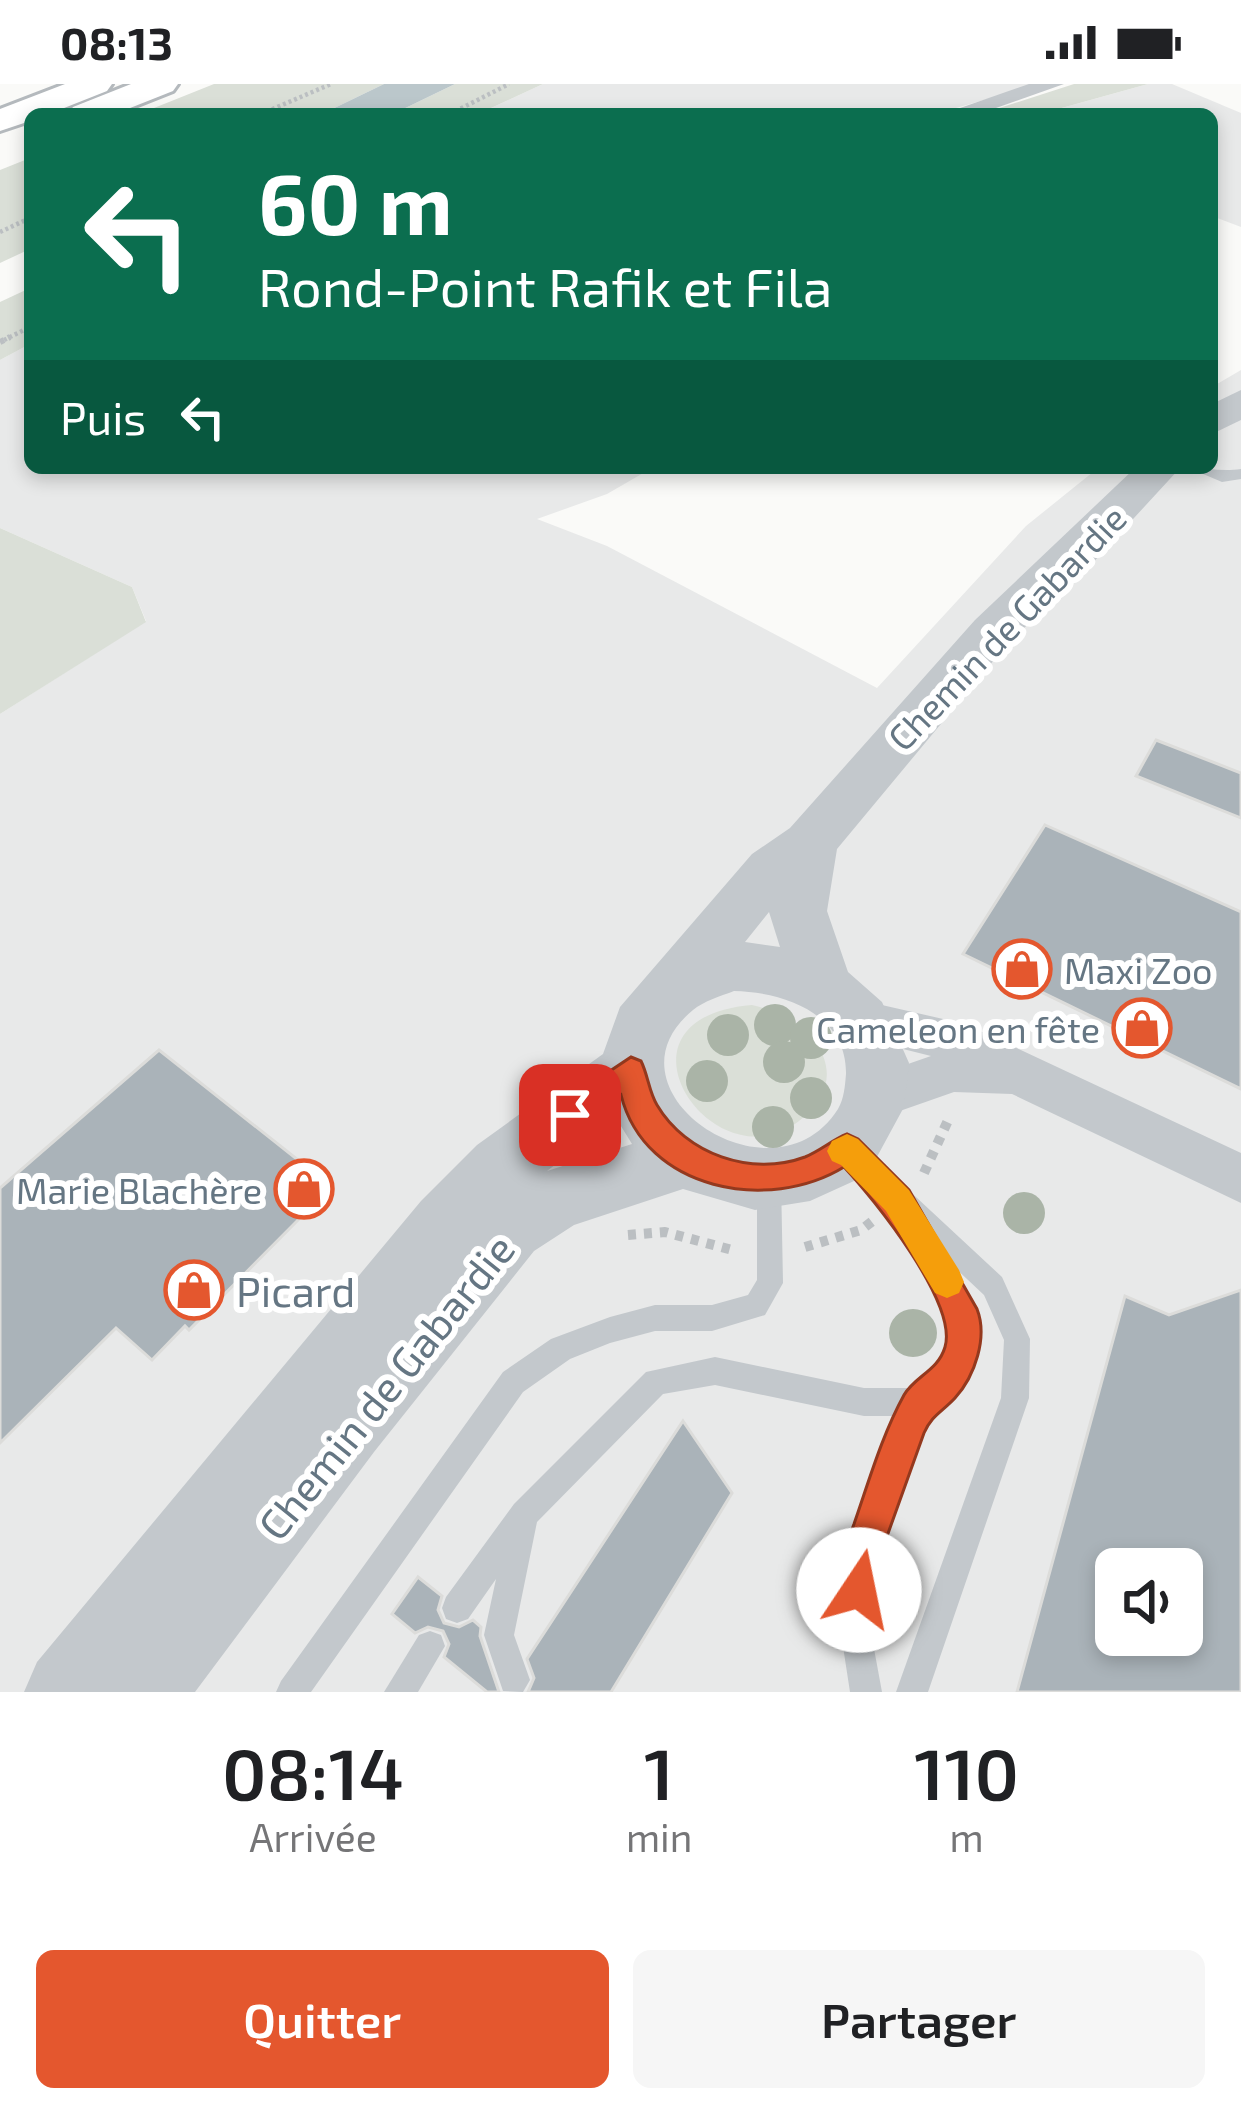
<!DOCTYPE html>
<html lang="fr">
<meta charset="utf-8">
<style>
:root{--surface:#fff;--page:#f6f6f6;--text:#202124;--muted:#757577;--accent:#e4572e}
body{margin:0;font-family:"Exo 2",sans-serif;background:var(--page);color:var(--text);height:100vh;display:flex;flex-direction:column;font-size:45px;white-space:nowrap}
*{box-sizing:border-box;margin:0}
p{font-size:39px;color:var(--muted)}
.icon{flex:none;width:66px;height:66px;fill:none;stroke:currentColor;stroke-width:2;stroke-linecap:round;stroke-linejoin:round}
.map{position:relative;height:1608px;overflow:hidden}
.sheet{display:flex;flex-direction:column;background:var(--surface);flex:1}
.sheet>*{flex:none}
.top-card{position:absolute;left:24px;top:24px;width:1194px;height:366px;border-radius:18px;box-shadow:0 6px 18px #0003;background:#0b6e4f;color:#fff;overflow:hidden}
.controls{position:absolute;left:1095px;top:1464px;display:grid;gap:24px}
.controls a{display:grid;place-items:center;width:108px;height:108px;border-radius:18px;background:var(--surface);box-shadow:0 6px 18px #0003;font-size:60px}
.pin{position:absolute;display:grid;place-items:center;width:102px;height:102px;color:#fff;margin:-51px;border-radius:24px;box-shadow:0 6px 18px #0006}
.me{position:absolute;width:132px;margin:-66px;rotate:11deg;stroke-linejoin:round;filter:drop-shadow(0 0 9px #0008)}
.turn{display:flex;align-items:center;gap:42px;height:252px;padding:0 36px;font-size:54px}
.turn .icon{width:156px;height:156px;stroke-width:2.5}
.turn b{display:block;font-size:84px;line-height:102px}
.then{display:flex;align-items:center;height:114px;padding:0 36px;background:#0003;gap:24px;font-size:45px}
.eta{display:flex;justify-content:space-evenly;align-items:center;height:204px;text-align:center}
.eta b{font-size:72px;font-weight:600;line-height:84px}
.cta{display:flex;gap:24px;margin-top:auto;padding:24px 36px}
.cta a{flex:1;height:138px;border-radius:18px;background:var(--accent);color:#fff;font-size:48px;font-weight:600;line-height:138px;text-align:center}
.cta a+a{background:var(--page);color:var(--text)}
.status{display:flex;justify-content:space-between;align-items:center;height:84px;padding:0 60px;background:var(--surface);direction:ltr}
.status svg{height:33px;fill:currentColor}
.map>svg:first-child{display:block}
</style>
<div class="status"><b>08:13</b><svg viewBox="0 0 49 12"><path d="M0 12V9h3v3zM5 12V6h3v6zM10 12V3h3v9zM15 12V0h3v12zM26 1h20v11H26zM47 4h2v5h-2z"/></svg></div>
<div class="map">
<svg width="1241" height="1608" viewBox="0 0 1241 1608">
<rect width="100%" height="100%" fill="#fafaf8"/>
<g fill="#e8e9e9" fill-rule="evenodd">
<path d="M 543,0 L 1040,0 L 935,30 L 478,30 Z"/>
<path d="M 1148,0 L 1172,0 L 1241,29 L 1241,143 L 1212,132 L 1212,30 L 1040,30 Z"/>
<path d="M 30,260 L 30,384 L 652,384 L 607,410 L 537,435 L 607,462 L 877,604 L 1026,442 L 1098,384 L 1212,384 L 1212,303 L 1241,286 L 1241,1608 L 0,1608 L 0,630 L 146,537 L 132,503 L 0,444 L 0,276 ZM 1116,1485 L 1182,1485 L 1182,1551 L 1116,1551 Z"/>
</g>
<g fill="#dadfd7">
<path d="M 214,0 L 384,0 L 322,30 L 139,30 Z"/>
<path d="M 455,0 L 543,0 L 478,30 L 393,30 Z"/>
<path d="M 1074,0 L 1148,0 L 1040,30 L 981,30 Z"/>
<path d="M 30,74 L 30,165 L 0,179 L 0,86 Z"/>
<path d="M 30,204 L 30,260 L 0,276 L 0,218 Z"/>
<path d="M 0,444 L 132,503 L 146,538 L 0,630 Z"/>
<path d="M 752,921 C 810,934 860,989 799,1037 C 714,1104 597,934 752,921 Z"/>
</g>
<path fill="#bbc7cb" d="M 384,0 L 455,0 L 393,30 L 322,30 Z"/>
<g fill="#aab3b9" stroke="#dcdcda" stroke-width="3" fill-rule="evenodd">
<path d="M 1156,656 L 1241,689 L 1241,734 L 1136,692 Z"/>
<path d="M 1045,741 L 1241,828 L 1241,1005 L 963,870 Z"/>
<path d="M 159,966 L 327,1099 L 300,1127 L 304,1130 L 189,1246 L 185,1242 L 152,1276 L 116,1244 L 0,1359 L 0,1104 Z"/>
<path d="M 1241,1206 L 1241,1608 L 1017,1608 L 1125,1212 L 1169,1231 ZM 1116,1485 L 1182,1485 L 1182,1551 L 1116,1551 Z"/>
<path d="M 683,1337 L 732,1409 L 611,1608 L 528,1608 L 534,1594 L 527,1575 Z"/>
<path d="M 418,1493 L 442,1512 L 438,1526 L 444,1539 L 459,1543 L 473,1536 L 481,1543 L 480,1552 L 499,1608 L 487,1608 L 444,1573 L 449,1560 L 443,1547 L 428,1543 L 415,1549 L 392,1530 Z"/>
</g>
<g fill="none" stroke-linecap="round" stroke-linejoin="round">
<g stroke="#b4b9bd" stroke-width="6">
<g id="motorway">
<path d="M 65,0 L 112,0 L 107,7 L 49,30 L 30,30 L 30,37 L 0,47 L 0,25 Z"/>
<path d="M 131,0 L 178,0 L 173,7 L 115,30 L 68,30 L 73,23 Z"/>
</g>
</g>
<g stroke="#bbbfc2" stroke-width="4.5" stroke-dasharray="3 3" stroke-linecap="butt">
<path d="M 261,30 L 331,0"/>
<path d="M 450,30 L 509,0"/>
<path d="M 0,148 L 30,134"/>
<path d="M 4,256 L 30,243"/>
</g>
<path stroke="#bbbfc2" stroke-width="6" stroke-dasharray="4.5 4.5" stroke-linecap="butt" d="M 0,258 L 10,253"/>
<g stroke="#bbbfc2" stroke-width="10" stroke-dasharray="8 8" stroke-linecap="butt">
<path d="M 924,1089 L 950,1032"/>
<path d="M 628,1151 L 665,1148 L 736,1167"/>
<path d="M 805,1163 L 861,1146 L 874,1136"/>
</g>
<g fill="#c3c8cc" fill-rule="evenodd">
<path d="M 1189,384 C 1207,384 1223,388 1241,385 L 1241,395 L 1222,398 Z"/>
<path d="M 851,1058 L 860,1061 L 1002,1193 L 1030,1255 L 1029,1314 L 928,1608 L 896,1608 L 1001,1314 L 1004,1256 L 984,1211 L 951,1180 L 977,1237 L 976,1268 L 953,1311 L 930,1327 L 877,1469 L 870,1543 L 882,1608 L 850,1608 L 840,1543 L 847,1469 L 901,1332 L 864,1332 L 715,1301 L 663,1310 L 537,1438 L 514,1551 L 530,1596 L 523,1608 L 503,1607 L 484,1551 L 496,1495 L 468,1535 L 457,1539 L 446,1535 L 442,1524 L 446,1513 L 514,1420 L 646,1288 L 715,1273 L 864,1304 L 916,1304 L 933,1291 L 949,1265 L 951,1237 L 941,1211 L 886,1118 L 842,1077 L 839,1069 L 842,1061 Z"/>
<path d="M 769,1084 L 778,1087 L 781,1095 L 783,1199 L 765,1231 L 712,1247 L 655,1247 L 610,1259 L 570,1275 L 523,1308 L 311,1608 L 276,1608 L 281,1597 L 503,1288 L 551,1255 L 610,1233 L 655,1221 L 712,1221 L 748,1211 L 757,1196 L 757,1095 L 760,1087 Z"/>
<path d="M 430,1547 L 441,1551 L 445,1562 L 418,1608 L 384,1608 L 419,1551 Z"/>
</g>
<g fill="#c3c8cc" fill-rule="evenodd">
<path d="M 1029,0 L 1064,0 L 979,30 L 943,30 Z"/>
<path d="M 860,916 L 965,940 L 1241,1069 L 1241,1119 L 1012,1010 L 954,1008 L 877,1035 L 859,1029 L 852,1013 L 859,997 L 931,972 L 843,950 L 836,936 L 843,922 Z"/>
</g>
<g fill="#c3c8cc" fill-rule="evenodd">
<path d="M 1241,306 L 1241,336 L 1212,350 L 1212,320 Z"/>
<path d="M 1135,384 L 1180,384 L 1088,484 L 1009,558 L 837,765 L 827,827 L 848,888 L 882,918 L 909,979 L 904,1023 L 872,1082 L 854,1097 L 810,1117 L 755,1126 L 683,1105 L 574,1141 L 534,1167 L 374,1368 L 195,1608 L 24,1608 L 37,1578 L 421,1117 L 477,1061 L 603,970 L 620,923 L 752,770 L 790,744 L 975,536 ZM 769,828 L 780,863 L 745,858 ZM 734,907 C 784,908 847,930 846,990 C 845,1002 844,1015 838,1025 C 773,1127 595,1006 693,926 C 704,917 721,912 734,907 ZM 616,1034 L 632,1060 L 547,1087 Z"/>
</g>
<use href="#motorway" fill="#fff" fill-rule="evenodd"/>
</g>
<g fill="#aab4a7">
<circle cx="775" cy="941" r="21"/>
<circle cx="728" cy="951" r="21"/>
<circle cx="811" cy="954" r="21"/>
<circle cx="784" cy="978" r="21"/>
<circle cx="707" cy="997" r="21"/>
<circle cx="811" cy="1014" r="21"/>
<circle cx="773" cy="1043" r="21"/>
<circle cx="1024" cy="1129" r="21"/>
<circle cx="913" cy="1249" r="24"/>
</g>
<path fill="#e4572e" stroke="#94391e" stroke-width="3" d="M 631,973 L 641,977 C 648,991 649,1008 657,1021 C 686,1070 751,1093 805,1073 C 820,1067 832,1056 847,1050 L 858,1055 L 909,1106 L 977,1225 C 988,1253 975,1292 955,1314 C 942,1328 932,1331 924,1349 L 881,1469 L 872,1520 L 859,1526 L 845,1520 C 834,1493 844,1466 854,1440 C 869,1397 882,1351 904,1311 C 915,1292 938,1287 945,1263 C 958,1219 874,1115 844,1083 C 769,1129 645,1107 621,1011 L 570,1045 L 559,1041 L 555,1031 L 559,1021 Z"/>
<path fill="#f59e0b" d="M 847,1050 L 858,1055 L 909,1106 L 959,1186 L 964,1198 L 959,1209 L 947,1214 L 935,1209 L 886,1127 L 841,1081 L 832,1077 L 827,1067 L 832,1057 Z"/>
<defs>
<g id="shop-ring" transform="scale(3)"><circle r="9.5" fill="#fff" stroke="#e4572e" stroke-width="1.5"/><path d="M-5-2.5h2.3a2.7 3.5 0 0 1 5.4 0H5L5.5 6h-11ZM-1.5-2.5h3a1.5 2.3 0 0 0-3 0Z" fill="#e4572e"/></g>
</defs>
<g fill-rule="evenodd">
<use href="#shop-ring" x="1022" y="885"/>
<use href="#shop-ring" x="1142" y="944"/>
<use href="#shop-ring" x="304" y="1105"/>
<use href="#shop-ring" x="194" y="1206"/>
</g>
<g text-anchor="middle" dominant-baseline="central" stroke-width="12" stroke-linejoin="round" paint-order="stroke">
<g font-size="36" fill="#657683" stroke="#fff">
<text transform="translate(1006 543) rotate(-46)">Chemin de Gabardie</text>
</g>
<g font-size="36" fill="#657683" stroke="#fff" text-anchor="end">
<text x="1064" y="885" text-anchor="start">Maxi Zoo</text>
<text x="1100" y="944">Cameleon en fête</text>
<text x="262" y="1105">Marie Blachère</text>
</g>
<g font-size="42" fill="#657683" stroke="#fff" text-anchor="start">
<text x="236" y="1206">Picard</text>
</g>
<g font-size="42" fill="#657683" stroke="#fff">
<text transform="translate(385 1302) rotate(-51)">Chemin de Gabardie</text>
</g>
</g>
</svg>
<div class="controls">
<a><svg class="icon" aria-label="sound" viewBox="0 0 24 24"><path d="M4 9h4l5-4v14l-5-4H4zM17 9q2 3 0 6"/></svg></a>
</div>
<div class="pin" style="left:570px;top:1031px;background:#d93025"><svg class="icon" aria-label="arrive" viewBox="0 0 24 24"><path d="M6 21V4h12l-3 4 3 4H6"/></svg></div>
<svg class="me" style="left:859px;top:1506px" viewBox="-20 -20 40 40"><circle r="19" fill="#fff"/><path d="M0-13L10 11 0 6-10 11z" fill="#e4572e"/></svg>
<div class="top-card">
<div class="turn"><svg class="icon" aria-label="left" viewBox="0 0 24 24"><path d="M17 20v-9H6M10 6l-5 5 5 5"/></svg><div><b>60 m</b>Rond-Point Rafik et Fila</div></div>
<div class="then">Puis<svg class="icon" aria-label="left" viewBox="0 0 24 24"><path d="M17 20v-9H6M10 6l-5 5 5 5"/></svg></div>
</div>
</div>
<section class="sheet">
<div class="eta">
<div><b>08:14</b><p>Arrivée</p></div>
<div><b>1</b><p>min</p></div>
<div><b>110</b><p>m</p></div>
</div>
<div class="cta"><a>Quitter</a><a>Partager</a></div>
</section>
